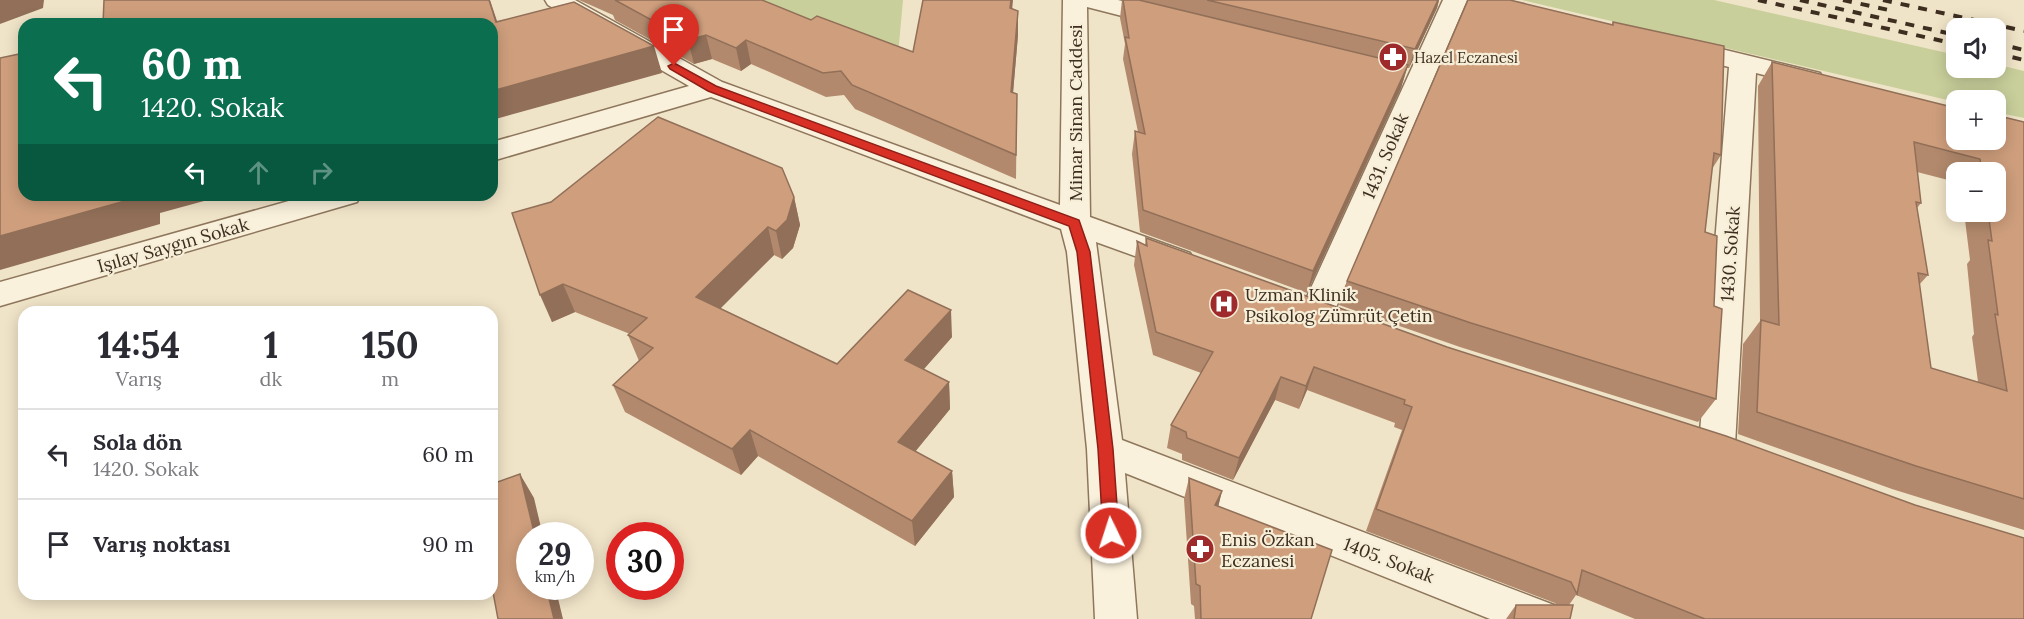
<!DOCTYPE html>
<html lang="tr">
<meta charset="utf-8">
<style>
:root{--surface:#fff;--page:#f2f2f3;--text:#2b2b33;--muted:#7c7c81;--line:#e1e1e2}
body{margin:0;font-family:Lora,serif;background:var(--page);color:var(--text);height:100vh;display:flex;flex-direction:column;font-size:22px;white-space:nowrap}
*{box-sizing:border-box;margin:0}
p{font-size:20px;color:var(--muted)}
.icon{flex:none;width:33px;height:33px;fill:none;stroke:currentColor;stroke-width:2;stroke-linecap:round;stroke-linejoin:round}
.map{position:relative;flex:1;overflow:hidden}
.details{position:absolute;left:18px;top:306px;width:480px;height:294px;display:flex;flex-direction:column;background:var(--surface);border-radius:18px;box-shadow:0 3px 15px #0003}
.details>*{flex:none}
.top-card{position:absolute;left:18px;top:18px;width:480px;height:183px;border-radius:18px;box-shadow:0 3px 15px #0003;background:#0b6e4f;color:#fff;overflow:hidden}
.controls{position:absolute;left:1946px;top:18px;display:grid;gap:12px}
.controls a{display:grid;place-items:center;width:60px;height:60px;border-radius:12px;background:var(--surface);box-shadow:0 3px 15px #0003;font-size:30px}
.speed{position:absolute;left:516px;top:522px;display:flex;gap:12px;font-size:30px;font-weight:700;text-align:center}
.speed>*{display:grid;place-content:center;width:78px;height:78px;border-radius:50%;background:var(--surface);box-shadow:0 3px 15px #0003;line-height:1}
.speed small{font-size:15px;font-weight:400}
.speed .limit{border:9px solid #d22;background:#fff;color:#111}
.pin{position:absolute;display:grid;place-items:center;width:51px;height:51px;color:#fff;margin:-62px -26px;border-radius:50% 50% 50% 0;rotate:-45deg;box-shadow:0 0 6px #0007}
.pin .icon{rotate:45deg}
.me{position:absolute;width:66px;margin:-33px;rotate:356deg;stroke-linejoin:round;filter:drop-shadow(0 0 4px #0008)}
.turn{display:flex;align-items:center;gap:21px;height:126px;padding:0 24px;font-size:27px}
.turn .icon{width:78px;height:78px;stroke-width:2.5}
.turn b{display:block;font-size:42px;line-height:51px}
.lanes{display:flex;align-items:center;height:57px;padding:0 24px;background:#0003;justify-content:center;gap:30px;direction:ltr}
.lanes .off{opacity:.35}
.eta{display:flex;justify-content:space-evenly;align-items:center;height:102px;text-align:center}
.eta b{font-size:36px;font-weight:800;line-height:42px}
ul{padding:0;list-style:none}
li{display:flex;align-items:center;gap:18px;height:90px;padding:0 24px;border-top:2px solid var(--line)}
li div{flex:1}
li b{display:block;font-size:22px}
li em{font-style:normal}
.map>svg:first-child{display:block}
</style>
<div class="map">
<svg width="2024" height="619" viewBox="0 0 2024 619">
<rect width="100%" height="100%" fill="#f0e4c8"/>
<g fill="#c9cf9b">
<path d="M 744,0 L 903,0 L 898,55 Z"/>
<path d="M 1522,0 L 1714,0 L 1956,55 L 1956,68 L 1995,68 L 1995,64 L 2024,71 L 2024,118 L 1995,112 L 1995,100 L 1956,100 L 1956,102 Z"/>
</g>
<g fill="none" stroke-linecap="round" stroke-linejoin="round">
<g stroke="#8d765c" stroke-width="3">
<g id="minor">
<path d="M 545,0 L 575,0 L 722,82 L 1060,205 L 1063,0 L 1118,0 L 1174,14 L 1178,19 L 1174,24 L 1165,27 L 1087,7 L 1090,217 L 1190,253 L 1195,261 L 1190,269 L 1179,272 L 1096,242 L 1122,440 L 1554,605 L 1560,619 L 1490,619 L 1125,473 L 1137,619 L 1095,619 L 1087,449 L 1067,252 L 1061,229 L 711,97 L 492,161 L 492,142 L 689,86 L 548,5 Z"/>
<path d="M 1443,0 L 1467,0 L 1334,312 L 1329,321 L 1317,324 L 1305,321 L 1300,312 Z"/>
<path d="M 1680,39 L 1820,73 L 1824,79 L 1820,85 L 1811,87 L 1756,73 L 1735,445 L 1730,456 L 1717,460 L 1704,456 L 1699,445 L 1729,67 L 1671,53 L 1667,47 L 1671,41 Z"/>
<path d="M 310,195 L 361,195 L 357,202 L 0,306 L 0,282 Z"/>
</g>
</g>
<use href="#minor" fill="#faf1dc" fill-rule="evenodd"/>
<g stroke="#3d2e20" stroke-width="4" stroke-dasharray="9 9" stroke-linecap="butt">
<path d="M 1758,0 L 1956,44"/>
<path d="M 1800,0 L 1956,35"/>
<path d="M 1843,0 L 1893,11"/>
<path d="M 1883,0 L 2024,31"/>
<path d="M 1995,43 L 2024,50"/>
<path d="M 1995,53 L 2024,60"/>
</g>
</g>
<g fill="#b2896c" fill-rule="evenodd">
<path d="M 579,0 L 762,0 L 811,20 L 913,52 L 1012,9 L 1018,11 L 1018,35 L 1013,93 L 1017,94 L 1016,179 L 855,109 L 844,95 L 826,97 L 751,64 L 741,71 L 712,59 L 694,64 L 615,20 L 613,15 Z"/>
<path d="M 1122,0 L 1439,0 L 1437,8 L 1409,68 L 1407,68 L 1401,88 L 1307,293 L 1140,232 L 1132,154 L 1135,131 L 1138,132 L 1123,59 L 1125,44 L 1120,18 Z"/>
<path d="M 1613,22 L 1721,155 L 1712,169 L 1705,232 L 1714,306 L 1716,399 L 1698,422 L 1460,347 L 1339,305 L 1347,281 L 1612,24 Z"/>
<path d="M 1772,62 L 1950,107 L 1952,104 L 2024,122 L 2024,530 L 1892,489 L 1738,434 L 1743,344 L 1760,321 L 1758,86 ZM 1917,172 L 1956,182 L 1956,172 L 1995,172 L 1995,212 L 1964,212 L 1970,260 L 1967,264 L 1974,334 L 1972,337 L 1978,382 L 1931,368 L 1919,285 L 1928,275 L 1917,208 L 1921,203 Z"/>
<path d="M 794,197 L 800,225 L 793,248 L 782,259 L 774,255 L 720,308 L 837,364 L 952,337 L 924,369 L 949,382 L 950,409 L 915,451 L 952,471 L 954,497 L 915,546 L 758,456 L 741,475 L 625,412 L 613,385 L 639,361 L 628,335 L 630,334 L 575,312 L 552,322 L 512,213 Z"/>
<path d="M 1146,238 L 2024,619 L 1635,619 L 1576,595 L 1569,605 L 1570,619 L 1506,619 L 1516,605 L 1556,605 L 1555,603 L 1366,531 L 1402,430 L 1394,427 L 1395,423 L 1307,390 L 1299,409 L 1275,400 L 1233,480 L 1182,460 L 1182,454 L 1167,448 L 1171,425 L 1201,373 L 1153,355 L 1134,265 L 1137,241 L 1145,245 Z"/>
<path d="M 1189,478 L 1222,491 L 1218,506 L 1311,619 L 1195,619 L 1194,606 L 1191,604 L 1184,499 Z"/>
</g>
<g fill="#916f58">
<path d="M 0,0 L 44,0 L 43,8 L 0,24 Z"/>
<path d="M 489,0 L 490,0 L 506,48 L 496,22 Z"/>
<path d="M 1011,0 L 1013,0 L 1010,32 L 1010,8 Z"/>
<path d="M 1438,0 L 1439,0 L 1437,8 L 1409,68 L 1415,49 Z"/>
<path d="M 1018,11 L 1018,35 L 1011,116 L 1011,92 Z"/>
<path d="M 706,35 L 712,59 L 694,64 L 688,40 Z"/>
<path d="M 746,40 L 751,64 L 741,71 L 736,48 Z"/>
<path d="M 654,46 L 662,73 L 492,120 L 492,91 Z"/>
<path d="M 1408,65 L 1401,88 L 1307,293 L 1313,271 Z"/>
<path d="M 139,195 L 226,195 L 160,213 L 160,224 L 0,270 L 0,236 Z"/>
<path d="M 794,197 L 800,225 L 793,248 L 782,259 L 776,231 Z"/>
<path d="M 768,227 L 774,255 L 705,324 L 696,297 Z"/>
<path d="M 563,284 L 575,312 L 552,322 L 540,295 Z"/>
<path d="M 951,310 L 952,337 L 908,387 L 905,360 Z"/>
<path d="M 1314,367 L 1307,390 L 1299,409 L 1306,386 Z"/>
<path d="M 1281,377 L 1275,400 L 1233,480 L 1239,458 Z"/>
<path d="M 949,382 L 950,409 L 902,468 L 898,442 Z"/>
<path d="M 750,430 L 758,456 L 741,475 L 732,449 Z"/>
<path d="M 952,471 L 954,497 L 915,546 L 912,521 Z"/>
<path d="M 520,474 L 534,498 L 543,536 L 535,536 Z"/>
<path d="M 1222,491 L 1217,512 L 1215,505 Z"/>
<path d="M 546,586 L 555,586 L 563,619 L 554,619 Z"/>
</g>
<g fill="#cf9f7d" stroke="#916f58" stroke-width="1.5" fill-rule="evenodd">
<path d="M 104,0 L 489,0 L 496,22 L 574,2 L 654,46 L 492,91 L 492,24 L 103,24 Z"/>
<path d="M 615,0 L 762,0 L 811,20 L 817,16 L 913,52 L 923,0 L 1011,0 L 1010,8 L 1018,11 L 1011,92 L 1017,94 L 1016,155 L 852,85 L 841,71 L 823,73 L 746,40 L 736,48 L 706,35 L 688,40 Z"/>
<path d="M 1123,0 L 1139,0 L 1408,65 L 1313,271 L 1143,210 L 1135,131 L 1145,134 L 1125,37 L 1129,38 Z"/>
<path d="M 1207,0 L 1438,0 L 1415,49 Z"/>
<path d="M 1468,0 L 1510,0 L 1613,25 L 1613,22 L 1724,46 L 1721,155 L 1714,153 L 1705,232 L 1717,236 L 1714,306 L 1722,309 L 1716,399 L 1471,323 L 1347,281 Z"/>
<path d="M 24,53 L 24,195 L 139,195 L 139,197 L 0,236 L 0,58 Z"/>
<path d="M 1772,62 L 1952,107 L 1952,104 L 1956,105 L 1956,140 L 1995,140 L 1995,115 L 2024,122 L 2024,499 L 1916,466 L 1757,412 L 1761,320 L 1779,325 ZM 1914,142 L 1980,159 L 1982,172 L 1995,172 L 1995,212 L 1988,212 L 1992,241 L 1988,240 L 1998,315 L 1995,314 L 2007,391 L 1931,368 L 1918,273 L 1928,275 L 1916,202 L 1921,203 Z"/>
<path d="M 658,117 L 782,168 L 794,197 L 787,220 L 776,231 L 768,227 L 696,297 L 837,364 L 908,290 L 951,310 L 905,360 L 949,382 L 898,442 L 952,471 L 912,521 L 750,430 L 732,449 L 613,385 L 653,348 L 628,335 L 647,318 L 563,284 L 540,295 L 512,213 L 551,202 Z"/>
<path d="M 1146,238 L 1447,347 L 1726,436 L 1915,505 L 2024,538 L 2024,619 L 1705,619 L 1582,570 L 1577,594 L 1571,582 L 1376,509 L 1412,407 L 1404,404 L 1405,400 L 1314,367 L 1306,386 L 1281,377 L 1239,458 L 1187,438 L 1186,432 L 1171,425 L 1213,352 L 1156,332 L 1137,241 L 1147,246 Z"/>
<path d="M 520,474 L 535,536 L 530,536 L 530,586 L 546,586 L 554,619 L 498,619 L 492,587 L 492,484 Z"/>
<path d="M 1189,478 L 1222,491 L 1215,505 L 1332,550 L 1311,619 L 1201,619 L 1200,586 L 1196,584 Z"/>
<path d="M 1516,605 L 1573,605 L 1570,619 L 1514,619 Z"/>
</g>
<path fill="#d93025" stroke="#8d1f18" stroke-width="1.5" d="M 674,63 L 716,86 L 1079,220 L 1090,252 L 1113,449 L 1119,533 L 1117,538 L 1111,540 L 1105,538 L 1103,533 L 1098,449 L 1077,252 L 1069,226 L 708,91 L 670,69 L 668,66 Z"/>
<defs>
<g id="pharmacy-disc" transform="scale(1.5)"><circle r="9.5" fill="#9e2a2b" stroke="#f7eed8"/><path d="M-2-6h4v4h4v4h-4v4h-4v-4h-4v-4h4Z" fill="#fff"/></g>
<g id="hospital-disc" transform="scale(1.5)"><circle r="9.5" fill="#9e2a2b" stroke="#f7eed8"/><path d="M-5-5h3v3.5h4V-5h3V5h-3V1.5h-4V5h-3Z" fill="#fff"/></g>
</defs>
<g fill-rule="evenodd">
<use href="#pharmacy-disc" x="1393" y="57"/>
<use href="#hospital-disc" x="1224" y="304"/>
<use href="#pharmacy-disc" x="1200" y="549"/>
</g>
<g text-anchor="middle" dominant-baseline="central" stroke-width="4.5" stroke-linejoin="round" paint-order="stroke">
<g font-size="15" fill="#3d2e20" stroke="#f7eed8" text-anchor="start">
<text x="1414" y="57">Hazel Eczanesi</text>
</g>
<g font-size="18" fill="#3d2e20" stroke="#f7eed8">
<text transform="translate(1075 113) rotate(-90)">Mimar Sinan Caddesi</text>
<text transform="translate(1385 156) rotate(-67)">1431. Sokak</text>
<text transform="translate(173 245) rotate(-16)">Işılay Saygın Sokak</text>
<text transform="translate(1730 254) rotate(-86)">1430. Sokak</text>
<text transform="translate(1389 560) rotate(21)">1405. Sokak</text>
</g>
<g font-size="18" fill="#3d2e20" stroke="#f7eed8" text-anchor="start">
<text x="1245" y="294">Uzman Klinik<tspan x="1245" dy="21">Psikolog Zümrüt Çetin</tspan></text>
<text x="1221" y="539">Enis Özkan<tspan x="1221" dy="21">Eczanesi</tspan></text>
</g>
</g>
</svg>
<div class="controls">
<a><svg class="icon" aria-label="sound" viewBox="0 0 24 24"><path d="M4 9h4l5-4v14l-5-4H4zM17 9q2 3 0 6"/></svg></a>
<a>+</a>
<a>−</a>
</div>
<div class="speed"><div>29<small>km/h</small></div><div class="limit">30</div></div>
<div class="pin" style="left:674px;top:66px;background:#d93025"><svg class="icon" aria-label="arrive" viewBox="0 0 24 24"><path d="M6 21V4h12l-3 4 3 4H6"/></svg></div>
<svg class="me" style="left:1111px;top:533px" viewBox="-20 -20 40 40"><circle r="17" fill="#d93025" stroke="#fff" stroke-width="3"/><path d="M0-11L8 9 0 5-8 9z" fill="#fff"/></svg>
<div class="top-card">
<div class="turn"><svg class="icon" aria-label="left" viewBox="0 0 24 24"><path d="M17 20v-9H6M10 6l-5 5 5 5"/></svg><div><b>60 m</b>1420. Sokak</div></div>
<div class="lanes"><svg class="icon" aria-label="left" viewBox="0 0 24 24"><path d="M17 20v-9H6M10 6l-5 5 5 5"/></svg><svg class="icon off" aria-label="ahead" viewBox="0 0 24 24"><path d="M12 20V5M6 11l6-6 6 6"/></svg><svg class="icon off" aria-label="right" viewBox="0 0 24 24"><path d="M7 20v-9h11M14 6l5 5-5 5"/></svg></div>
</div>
<section class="details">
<div class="eta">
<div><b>14:54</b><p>Varış</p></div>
<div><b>1</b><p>dk</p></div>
<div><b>150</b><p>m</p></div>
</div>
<ul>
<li><svg class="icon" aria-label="left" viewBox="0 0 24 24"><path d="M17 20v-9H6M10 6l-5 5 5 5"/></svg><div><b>Sola dön</b><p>1420. Sokak</p></div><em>60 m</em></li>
<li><svg class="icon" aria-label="arrive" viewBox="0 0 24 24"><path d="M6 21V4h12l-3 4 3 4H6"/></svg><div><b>Varış noktası</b></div><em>90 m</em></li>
</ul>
</section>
</div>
